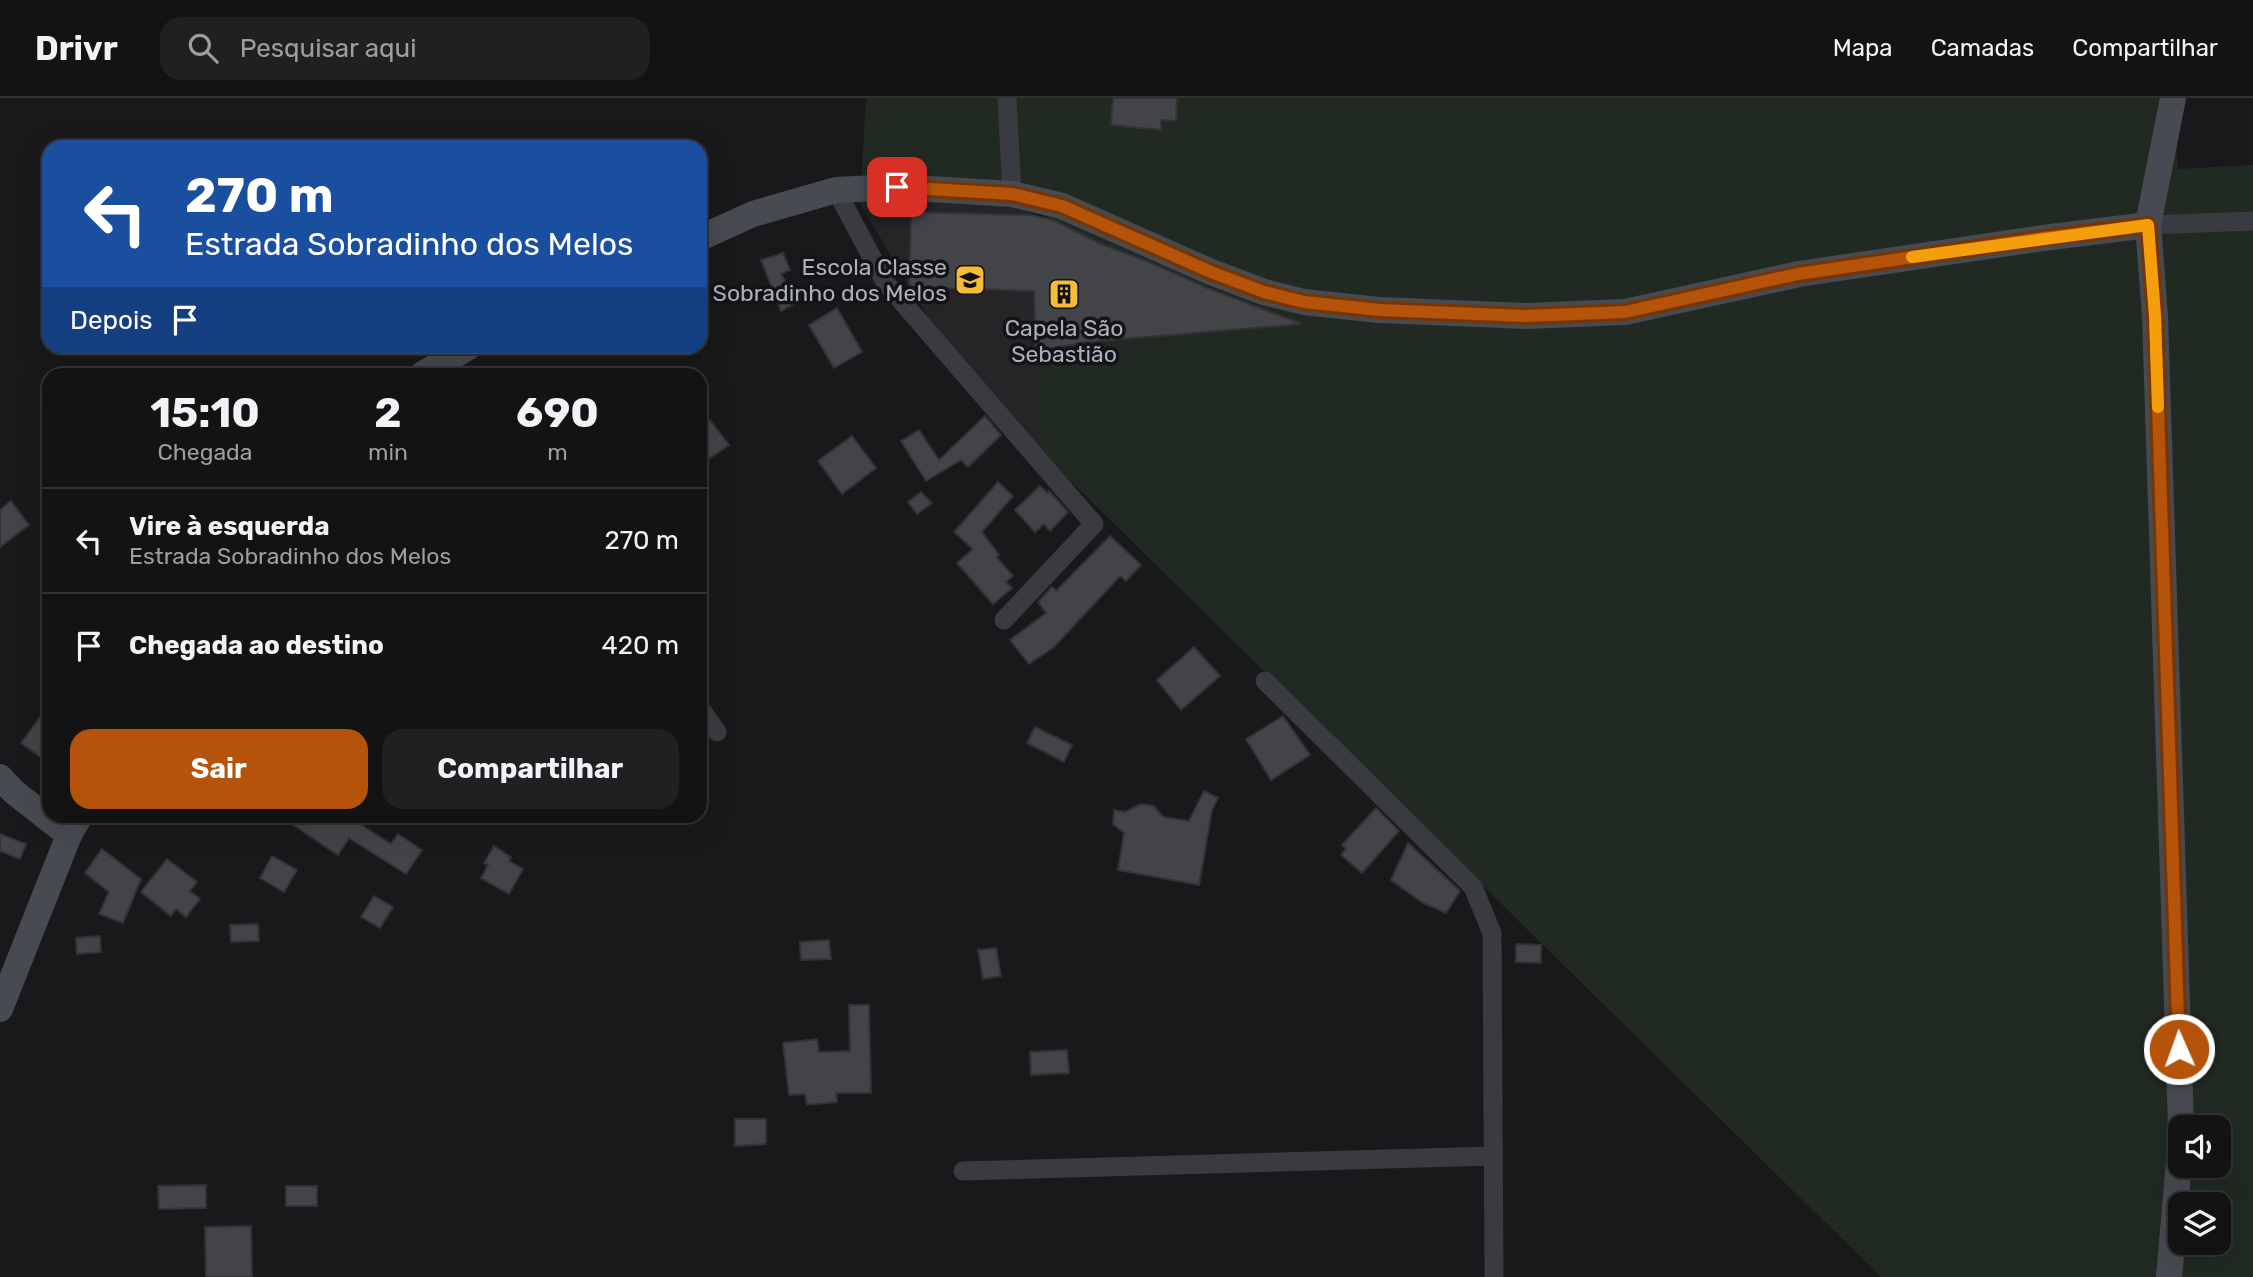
<!DOCTYPE html>
<html lang="pt">
<meta charset="utf-8">
<style>
:root{--surface:#131314;--page:#202022;--text:#f1f3f6;--muted:#9d9ea0;--line:#323234;--accent:#b45309}
body{margin:0;font-family:Rubik,sans-serif;background:var(--page);color:var(--text);height:100vh;display:flex;flex-direction:column;font-size:26px;white-space:nowrap}
*{box-sizing:border-box;margin:0}
p{font-size:23px;color:var(--muted)}
.icon{flex:none;width:38px;height:38px;fill:none;stroke:currentColor;stroke-width:2;stroke-linecap:round;stroke-linejoin:round}
.map{position:relative;flex:1;overflow:hidden}
.details{position:absolute;left:42px;top:270px;width:665px;height:455px;display:flex;flex-direction:column;background:var(--surface);border-radius:21px;box-shadow:0 7px 28px #0002,0 0 0 2px var(--line)}
.details>*{flex:none}
.guide{position:absolute;left:42px;top:42px;width:665px;height:214px;border-radius:21px;box-shadow:0 7px 28px #0002,0 0 0 2px var(--line);background:#1a4fa0;color:#fff;overflow:hidden}
.buttons{position:absolute;left:2168px;top:1017px;display:grid;gap:14px}
.buttons a{display:grid;place-items:center;width:63px;height:63px;border-radius:14px;background:var(--surface);box-shadow:0 7px 28px #0002,0 0 0 2px var(--line);font-size:35px}
.pin{position:absolute;display:grid;place-items:center;width:60px;height:60px;color:#fff;margin:-30px;border-radius:14px;box-shadow:0 4px 10px #0006}
.me{position:absolute;width:77px;margin:-38px;rotate:358deg;stroke-linejoin:round;filter:drop-shadow(0 0 5px #0008)}
.turn{display:flex;align-items:center;gap:24px;height:147px;padding:0 28px;font-size:32px}
.turn .icon{width:91px;height:91px;stroke-width:2.5}
.turn b{display:block;font-size:49px;line-height:60px}
.then{display:flex;align-items:center;height:66px;padding:0 28px;background:#0003;gap:14px;font-size:26px}
.eta{display:flex;justify-content:space-evenly;align-items:center;height:119px;text-align:center}
.eta b{font-size:42px;font-weight:700;line-height:49px}
.primary-button{display:flex;gap:14px;margin-top:auto;padding:14px 28px}
.primary-button a{flex:1;height:80px;border-radius:21px;background:var(--accent);color:#fff;font-size:28px;font-weight:700;line-height:80px;text-align:center}
.primary-button a+a{background:var(--page);color:var(--text)}
ul{padding:0;list-style:none}
li{display:flex;align-items:center;gap:21px;height:105px;padding:0 28px;border-top:2px solid var(--line)}
li div{flex:1}
li b{display:block;font-size:26px}
li em{font-style:normal}
header{display:flex;align-items:center;gap:42px;box-sizing:border-box;height:98px;padding:0 35px;background:var(--surface);border-bottom:2px solid var(--line)}
header strong{font-size:33px}
nav{display:flex;gap:38px;margin-inline-start:auto;font-size:24px}
.search{width:490px;height:63px;background:var(--page);display:flex;align-items:center;gap:18px;box-sizing:border-box;padding:0 24px;border-radius:21px;color:var(--muted);font-size:26px}
.map>svg:first-child{display:block}
</style>
<header>
<strong>Drivr</strong>
<div class="search"><svg class="icon" aria-label="search" viewBox="0 0 24 24"><circle cx="10" cy="10" r="6"/><path d="M15 15l6 6"/></svg>Pesquisar aqui</div>
<nav><a>Mapa</a><a>Camadas</a><a>Compartilhar</a></nav>
</header>
<div class="map">
<svg width="2253" height="1179" viewBox="0 0 2253 1179">
<rect width="100%" height="100%" fill="#19191b"/>
<path fill="#252528" d="M 916,104 L 1031,111 L 1042,355 L 953,260 L 860,106 Z"/>
<path fill="#212a22" fill-rule="evenodd" d="M 866,0 L 2173,0 L 2178,71 L 2253,67 L 2253,1179 L 1881,1179 L 1042,355 L 1036,253 L 1087,244 L 1300,225 L 1103,148 L 1031,111 L 916,104 L 860,106 ZM 2180,1029 L 2219,1029 L 2219,1068 L 2180,1068 ZM 2180,1106 L 2219,1106 L 2219,1144 L 2180,1144 Z"/>
<g fill="#434448" stroke="#333337" stroke-width="2">
<path d="M 1113,0 L 1177,0 L 1176,23 L 1161,22 L 1161,32 L 1111,27 Z"/>
<path d="M 911,114 L 1031,117 L 1053,122 L 1101,146 L 1149,164 L 1205,189 L 1302,226 L 1088,244 L 1036,253 L 1034,193 L 909,189 Z"/>
<path d="M 783,155 L 790,172 L 781,176 L 797,204 L 781,213 L 761,162 Z"/>
<path d="M 837,210 L 862,254 L 834,270 L 809,227 Z"/>
<path d="M 985,318 L 1001,337 L 968,369 L 961,362 L 926,383 L 901,343 L 919,332 L 939,362 Z"/>
<path d="M 710,322 L 729,347 L 710,360 L 700,346 L 700,329 Z"/>
<path d="M 852,338 L 876,370 L 842,396 L 818,363 Z"/>
<path d="M 998,384 L 1013,398 L 982,434 L 999,457 L 996,459 L 1013,478 L 1006,484 L 1012,490 L 993,506 L 957,465 L 973,451 L 954,434 Z"/>
<path d="M 1040,388 L 1047,395 L 1049,393 L 1068,414 L 1050,433 L 1044,426 L 1035,434 L 1015,412 Z"/>
<path d="M 921,394 L 932,405 L 917,416 L 908,404 Z"/>
<path d="M 11,403 L 29,427 L 0,449 L 0,412 Z"/>
<path d="M 1110,438 L 1141,467 L 1126,483 L 1120,478 L 1054,549 L 1029,566 L 1010,542 L 1046,515 L 1038,504 L 1052,489 L 1056,493 Z"/>
<path d="M 1194,549 L 1220,578 L 1181,612 L 1157,582 Z"/>
<path d="M 49,607 L 49,665 L 21,645 Z"/>
<path d="M 1283,618 L 1310,657 L 1271,682 L 1246,641 Z"/>
<path d="M 1035,629 L 1072,647 L 1064,664 L 1027,645 Z"/>
<path d="M 1204,693 L 1218,700 L 1212,712 L 1199,787 L 1118,772 L 1124,735 L 1113,726 L 1114,712 L 1125,714 L 1141,706 L 1154,708 L 1163,719 L 1189,723 Z"/>
<path d="M 1376,710 L 1399,733 L 1362,775 L 1341,757 L 1346,751 L 1342,747 Z"/>
<path d="M 280,718 L 365,718 L 360,726 L 391,746 L 398,736 L 422,752 L 406,776 L 349,740 L 338,757 Z"/>
<path d="M 0,736 L 26,746 L 20,761 L 0,753 Z"/>
<path d="M 1408,745 L 1460,793 L 1446,815 L 1423,805 L 1391,782 Z"/>
<path d="M 494,748 L 511,759 L 509,763 L 523,771 L 509,796 L 481,780 L 488,767 L 484,765 Z"/>
<path d="M 102,751 L 141,781 L 123,825 L 99,816 L 109,794 L 85,775 Z"/>
<path d="M 272,758 L 297,772 L 284,794 L 260,780 Z"/>
<path d="M 167,761 L 197,784 L 190,793 L 200,801 L 186,819 L 176,811 L 171,818 L 141,794 Z"/>
<path d="M 374,798 L 393,809 L 380,830 L 361,819 Z"/>
<path d="M 258,826 L 259,843 L 231,844 L 230,827 Z"/>
<path d="M 100,838 L 101,854 L 77,856 L 76,840 Z"/>
<path d="M 829,842 L 831,861 L 801,862 L 800,844 Z"/>
<path d="M 1516,846 L 1541,847 L 1541,865 L 1516,864 Z"/>
<path d="M 996,850 L 1001,878 L 983,881 L 978,852 Z"/>
<path d="M 849,907 L 869,907 L 871,995 L 836,995 L 837,1004 L 807,1007 L 805,996 L 789,997 L 783,945 L 817,941 L 819,954 L 850,953 Z"/>
<path d="M 1067,952 L 1069,975 L 1031,977 L 1030,954 Z"/>
<path d="M 735,1021 L 766,1021 L 766,1046 L 735,1048 Z"/>
<path d="M 206,1087 L 206,1110 L 159,1111 L 158,1088 Z"/>
<rect x="286" y="1088" width="31" height="20"/>
<path d="M 251,1128 L 252,1179 L 206,1179 L 205,1129 Z"/>
</g>
<g fill="none" stroke-linecap="round" stroke-linejoin="round">
<g stroke="#3a3b40" stroke-width="19">
<path d="M 1007,0 L 1012,96"/>
<path d="M 836,92 L 885,184 L 1094,426 L 1004,522"/>
<path d="M 2148,127 L 2253,123"/>
<path d="M 447,262 L 457,276"/>
<path d="M 1265,583 L 1473,789 L 1492,835 L 1494,1179"/>
<path d="M 700,610 L 717,634"/>
<path d="M 963,1073 L 1493,1058"/>
</g>
<g stroke="#484a51" stroke-width="26">
<path d="M 2173,0 L 2148,127 L 2155,218 L 2181,1029"/>
<path d="M 700,140 L 753,116 L 836,92 L 897,89 L 1012,96 L 1062,108 L 1211,174 L 1264,194 L 1304,204 L 1379,212 L 1527,218 L 1625,214 L 1799,176 L 2043,140 L 2148,127"/>
<path d="M 423,276 L 470,248"/>
<path d="M 0,679 L 14,694 L 69,737"/>
<path d="M 0,911 L 69,737 L 80,718"/>
<path d="M 2169,1179 L 2180,1052"/>
</g>
</g>
<g fill="none" stroke-linecap="round" stroke-linejoin="round">
<g stroke="#753606" stroke-width="18">
<path id="route" d="M 897,89 L 1012,96 L 1062,108 L 1211,174 L 1264,194 L 1304,204 L 1380,212 L 1527,218 L 1625,214 L 1798,176 L 2043,140 L 2148,127 L 2155,218 L 2179,951"/>
</g>
<use href="#route" stroke="#b45309" stroke-width="12"/>
<path stroke="#f59e0b" stroke-width="12" d="M 1912,159 L 2148,127 L 2155,218 L 2158,309"/>
</g>
<defs>
<g id="school-square" transform="scale(1.575)"><rect x="-9" y="-9" width="18" height="18" rx="4" fill="#f5bc38" stroke="#141416"/><path d="M0-5L7-2L0 1L-7-2ZM-4 1L0 2.5L4 1V4Q0 6-4 4Z" fill="#111"/></g>
<g id="building-square" transform="scale(1.575)"><rect x="-9" y="-9" width="18" height="18" rx="4" fill="#f5bc38" stroke="#141416"/><path d="M-4-6H4V6H1V3H-1V6H-4ZM-2.5-4.3h1.7v1.8h-1.7ZM.8-4.3h1.7v1.8H.8ZM-2.5-1h1.7V.8h-1.7ZM.8-1h1.7V.8H.8Z" fill="#111"/></g>
</defs>
<g fill-rule="evenodd">
<use href="#school-square" x="970" y="182"/>
<use href="#building-square" x="1064" y="196"/>
</g>
<g text-anchor="middle" dominant-baseline="central" stroke-width="7" stroke-linejoin="round" paint-order="stroke">
<g font-size="23" fill="#abb0bb" stroke="#141416" text-anchor="end">
<text x="947" y="169">Escola Classe<tspan x="947" dy="26">Sobradinho dos Melos</tspan></text>
<text x="1064" y="230" text-anchor="middle">Capela São<tspan x="1064" dy="26">Sebastião</tspan></text>
</g>
</g>
</svg>
<div class="buttons">
<a><svg class="icon" aria-label="sound" viewBox="0 0 24 24"><path d="M4 9h4l5-4v14l-5-4H4zM17 9q2 3 0 6"/></svg></a>
<a><svg class="icon" aria-label="layers" viewBox="0 0 24 24"><path d="M12 4l9 5-9 5-9-5zM3 14l9 5 9-5"/></svg></a>
</div>
<div class="pin" style="left:897px;top:89px;background:#d93025"><svg class="icon" aria-label="arrive" viewBox="0 0 24 24"><path d="M6 21V4h12l-3 4 3 4H6"/></svg></div>
<svg class="me" style="left:2179px;top:951px" viewBox="-20 -20 40 40"><circle r="17" fill="#b45309" stroke="#fff" stroke-width="3"/><path d="M0-11L8 9 0 5-8 9z" fill="#fff"/></svg>
<div class="guide">
<div class="turn"><svg class="icon" aria-label="left" viewBox="0 0 24 24"><path d="M17 20v-9H6M10 6l-5 5 5 5"/></svg><div><b>270 m</b>Estrada Sobradinho dos Melos</div></div>
<div class="then">Depois<svg class="icon" aria-label="arrive" viewBox="0 0 24 24"><path d="M6 21V4h12l-3 4 3 4H6"/></svg></div>
</div>
<section class="details">
<div class="eta">
<div><b>15:10</b><p>Chegada</p></div>
<div><b>2</b><p>min</p></div>
<div><b>690</b><p>m</p></div>
</div>
<ul>
<li><svg class="icon" aria-label="left" viewBox="0 0 24 24"><path d="M17 20v-9H6M10 6l-5 5 5 5"/></svg><div><b>Vire à esquerda</b><p>Estrada Sobradinho dos Melos</p></div><em>270 m</em></li>
<li><svg class="icon" aria-label="arrive" viewBox="0 0 24 24"><path d="M6 21V4h12l-3 4 3 4H6"/></svg><div><b>Chegada ao destino</b></div><em>420 m</em></li>
</ul>
<div class="primary-button"><a>Sair</a><a>Compartilhar</a></div>
</section>
</div>
